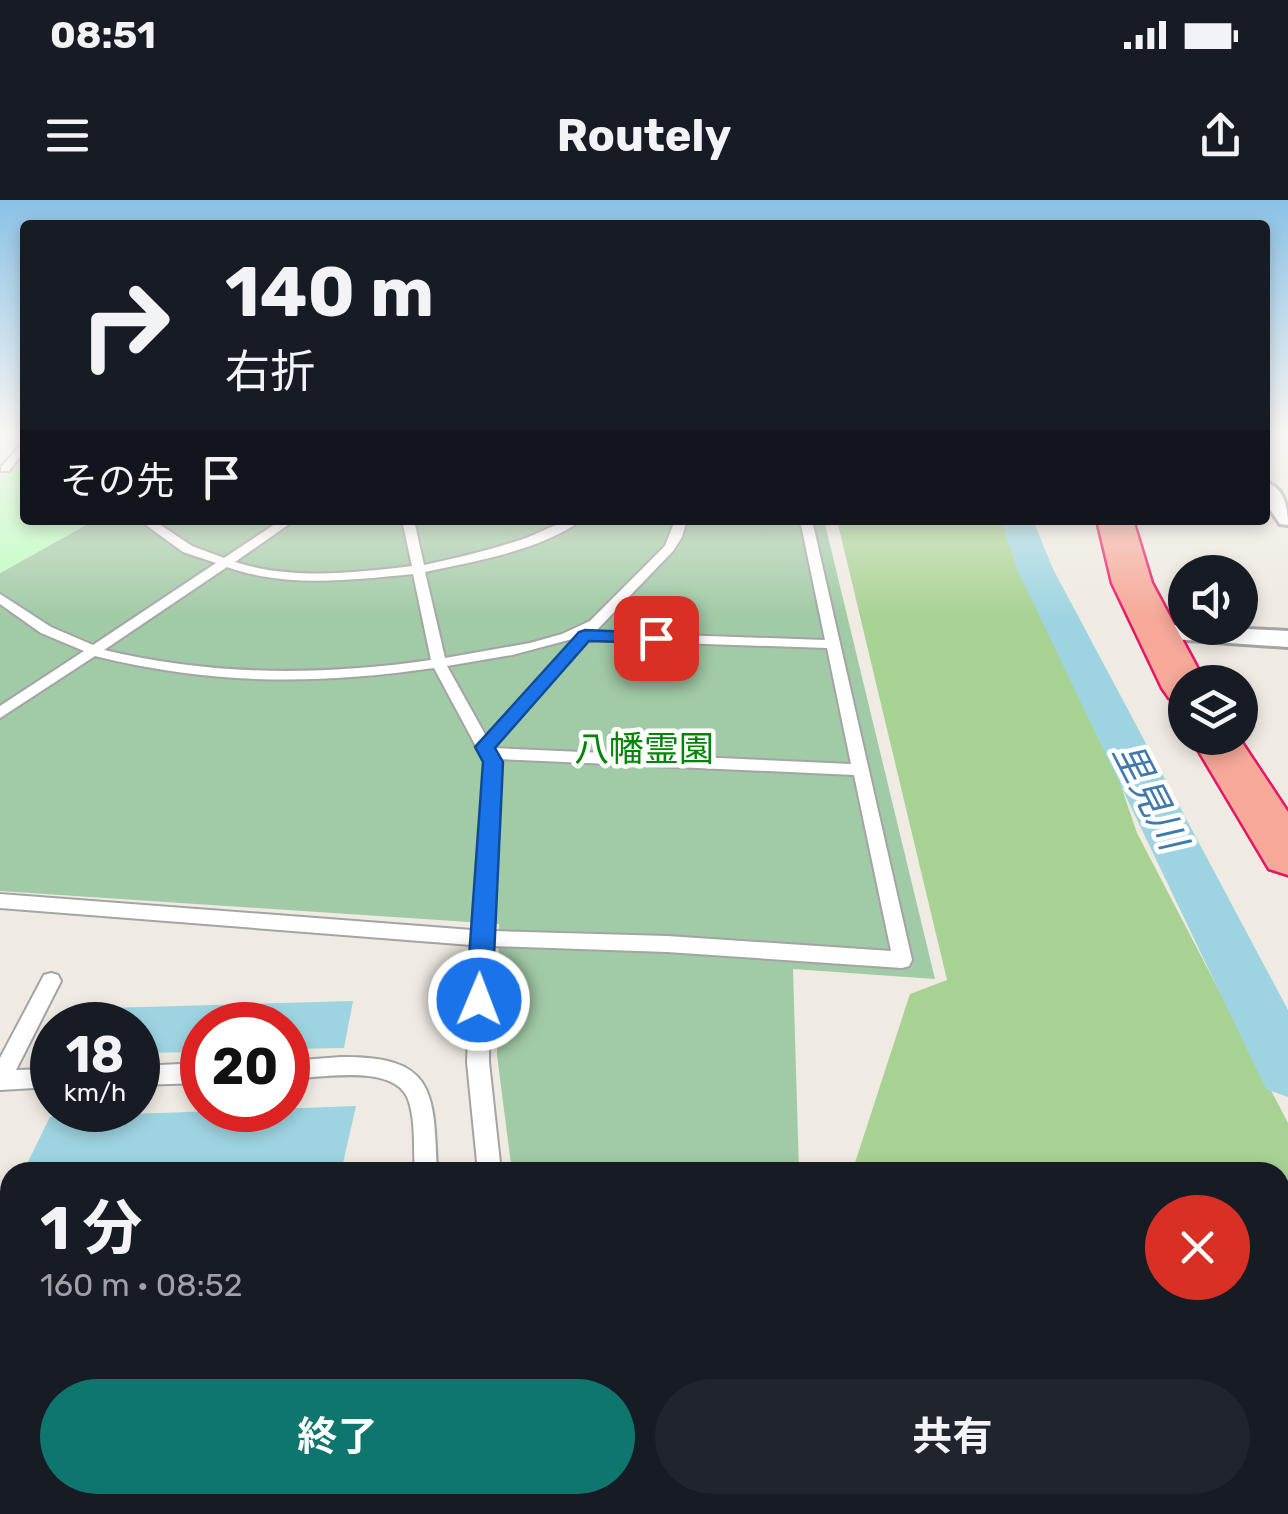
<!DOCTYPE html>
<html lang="ja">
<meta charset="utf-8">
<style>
:root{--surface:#171b24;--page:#20242c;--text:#f1f3f6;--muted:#9ea1a6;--accent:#0f766e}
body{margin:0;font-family:Rubik,"Noto Sans JP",sans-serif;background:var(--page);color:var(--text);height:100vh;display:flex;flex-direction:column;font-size:38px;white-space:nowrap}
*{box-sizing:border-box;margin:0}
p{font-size:32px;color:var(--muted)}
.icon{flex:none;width:55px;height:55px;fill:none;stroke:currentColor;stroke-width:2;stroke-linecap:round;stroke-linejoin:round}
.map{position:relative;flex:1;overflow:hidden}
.drawer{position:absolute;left:0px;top:962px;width:1290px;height:352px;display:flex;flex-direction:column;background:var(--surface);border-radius:30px 30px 0 0;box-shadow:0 5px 15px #0003}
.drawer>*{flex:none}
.top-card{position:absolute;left:20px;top:20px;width:1250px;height:305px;border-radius:10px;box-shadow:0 5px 15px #0003;background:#171b24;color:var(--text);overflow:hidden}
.controls{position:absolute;left:1168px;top:355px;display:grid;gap:20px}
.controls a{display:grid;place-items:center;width:90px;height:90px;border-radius:50%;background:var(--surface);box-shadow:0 5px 15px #0003;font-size:50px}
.speed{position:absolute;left:30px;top:802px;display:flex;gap:20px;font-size:50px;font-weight:700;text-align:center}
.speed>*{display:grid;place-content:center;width:130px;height:130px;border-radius:50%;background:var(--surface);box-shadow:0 5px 15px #0003;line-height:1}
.speed small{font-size:25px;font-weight:400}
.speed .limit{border:15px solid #d22;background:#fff;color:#111}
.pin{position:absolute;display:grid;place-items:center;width:85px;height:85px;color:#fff;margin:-42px;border-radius:20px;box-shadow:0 5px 15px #0006}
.me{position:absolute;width:110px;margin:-55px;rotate:1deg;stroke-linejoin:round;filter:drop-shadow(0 0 8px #0008)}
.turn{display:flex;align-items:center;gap:35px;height:210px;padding:0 40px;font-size:45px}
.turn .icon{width:130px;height:130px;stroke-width:2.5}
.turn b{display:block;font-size:70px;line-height:85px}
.then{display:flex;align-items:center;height:95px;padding:0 40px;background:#0003;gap:20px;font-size:38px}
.round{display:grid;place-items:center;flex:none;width:105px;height:105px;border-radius:52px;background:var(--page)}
.overview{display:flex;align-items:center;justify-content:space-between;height:170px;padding:0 40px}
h1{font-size:60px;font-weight:700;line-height:75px}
.cta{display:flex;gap:20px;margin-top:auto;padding:20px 40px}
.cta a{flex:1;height:115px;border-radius:60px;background:var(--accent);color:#fff;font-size:40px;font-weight:700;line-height:115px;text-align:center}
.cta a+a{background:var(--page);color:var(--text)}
.status{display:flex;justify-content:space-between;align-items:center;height:70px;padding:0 50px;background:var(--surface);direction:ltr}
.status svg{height:28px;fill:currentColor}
header{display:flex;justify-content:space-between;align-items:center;height:130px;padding:0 40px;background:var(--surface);font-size:45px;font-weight:700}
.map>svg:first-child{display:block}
</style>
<div class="status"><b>08:51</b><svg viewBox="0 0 49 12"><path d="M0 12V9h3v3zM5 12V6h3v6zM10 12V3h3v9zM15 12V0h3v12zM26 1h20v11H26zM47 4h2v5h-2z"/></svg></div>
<header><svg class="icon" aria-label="menu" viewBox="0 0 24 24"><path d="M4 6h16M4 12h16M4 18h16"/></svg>Routely<svg class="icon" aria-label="share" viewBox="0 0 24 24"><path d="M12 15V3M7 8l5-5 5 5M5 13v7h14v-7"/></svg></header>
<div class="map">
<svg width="1288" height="1314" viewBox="0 0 1288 1314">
<rect width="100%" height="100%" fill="#efeae2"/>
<path fill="#a8d293" d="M 837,320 L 1015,320 L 1035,383 L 1071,440 L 1137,633 L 1288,923 L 1288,1314 L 1032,1314 L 1029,1305 L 1280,1305 L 1280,972 L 852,972 L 910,794 L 947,780 Z"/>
<path fill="#a1caa6" d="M 131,320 L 350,323 L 824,320 L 935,779 L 793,769 L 799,972 L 512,972 L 497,855 L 499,724 L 0,691 L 0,373 L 86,325 Z"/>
<path fill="#bafebd" d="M 25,264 L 25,320 L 131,320 L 86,325 L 0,373 L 0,281 L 12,269 Z"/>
<g fill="#9ed4e1">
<path d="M 353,801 L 344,848 L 288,849 L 288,825 L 202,825 L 202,852 L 138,853 L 138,825 L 65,825 L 73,809 Z"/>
<path d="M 356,906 L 341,972 L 23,972 L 50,917 Z"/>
<path d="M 10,1061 L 10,1208 L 0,1208 L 0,1062 Z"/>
<path d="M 0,1276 L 10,1276 L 10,1305 L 269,1305 L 267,1314 L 0,1314 Z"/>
</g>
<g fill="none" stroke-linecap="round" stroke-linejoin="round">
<path fill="#9ed4e1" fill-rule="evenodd" d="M 1001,320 L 1033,320 L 1053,369 L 1288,810 L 1288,897 L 1266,889 L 1017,369 Z"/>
<g stroke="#a4a4a4" stroke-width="4">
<g id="service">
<path d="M 25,240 L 25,250 L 9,271 L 1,271 L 1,267 Z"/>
<path d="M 139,320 L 153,320 L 192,346 L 224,358 L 281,320 L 295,320 L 235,362 C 291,380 354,373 412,366 L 402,320 L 414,320 L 424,365 C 457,358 490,350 523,339 C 543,332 560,320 582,320 C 539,351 476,361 425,372 L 445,458 L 530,443 L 562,434 L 590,421 L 665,346 L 675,320 L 687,320 L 682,337 L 673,351 L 595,432 L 825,440 L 800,320 L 812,320 L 912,760 L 909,766 L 902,768 L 667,752 L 490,746 L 489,862 L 501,972 L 478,972 L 467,862 L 471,745 L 0,708 L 0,694 L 472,730 L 485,563 L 434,468 C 314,485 213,485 95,456 L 0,518 L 0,506 L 84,451 L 41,433 L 0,404 L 0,394 L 51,427 L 93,445 L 216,363 L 183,352 ZM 227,367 C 285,388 353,380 413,374 L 431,460 C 321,476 213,476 104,450 ZM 576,438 L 486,536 L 447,466 L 512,455 ZM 588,440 L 827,448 L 851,564 L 493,548 ZM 498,559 L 854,575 L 891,751 L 667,736 L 491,731 L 501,563 Z"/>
<path d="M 51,773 L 58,775 L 61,781 L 16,870 L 52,869 L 52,887 L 0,890 L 0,858 L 44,775 Z"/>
<path d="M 341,857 C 435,856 434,891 437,972 L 415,972 C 413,950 416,924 409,902 C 398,862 319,878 288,879 L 288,861 Z"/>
<path d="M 202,863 L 202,883 L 138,885 L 138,866 Z"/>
<path d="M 409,1305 L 439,1305 L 438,1314 L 408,1314 Z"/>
<path d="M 474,1305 L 504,1305 L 502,1314 L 472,1314 Z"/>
<path d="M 693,1305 L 723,1305 L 724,1314 L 694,1314 Z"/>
</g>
</g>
<g stroke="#a4a4a4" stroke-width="6">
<g id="minor">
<path d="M 1265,282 C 1284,287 1288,308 1288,325 L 1280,324 L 1265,302 Z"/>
<path d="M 1154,424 L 1288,431 L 1288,447 L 1145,437 L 1141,432 Z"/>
</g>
</g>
<g stroke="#e81565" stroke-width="5">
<g id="trunk">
<path d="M 1097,320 L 1133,320 L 1152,383 L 1205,482 L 1185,482 L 1185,502 L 1169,498 L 1162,488 L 1112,383 Z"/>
<path d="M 1191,538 L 1239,538 L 1288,612 L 1288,675 L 1269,669 Z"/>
</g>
</g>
<use href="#service" fill="#fff" fill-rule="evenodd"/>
<use href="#minor" fill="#fff" fill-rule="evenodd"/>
<use href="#trunk" fill="#f6a899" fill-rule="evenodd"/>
</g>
<linearGradient id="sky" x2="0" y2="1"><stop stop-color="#8ac1e5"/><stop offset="0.56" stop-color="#f8f6f2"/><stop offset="1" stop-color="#f8f6f2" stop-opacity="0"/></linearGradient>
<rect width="1288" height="417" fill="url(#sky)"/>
<path fill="#1a73e8" stroke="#114b97" stroke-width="2.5" d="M 585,430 L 656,433 L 664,438 L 656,443 L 589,441 L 495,548 L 503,562 L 492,800 L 488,807 L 479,811 L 470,807 L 466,800 L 483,562 L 475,547 L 579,432 Z"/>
<g text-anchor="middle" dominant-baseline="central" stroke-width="9" stroke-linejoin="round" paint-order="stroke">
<g font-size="35" fill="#028408" stroke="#fff">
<text x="644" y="549">八幡霊園</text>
</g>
<g font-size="38" font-style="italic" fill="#407aad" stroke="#fff">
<text transform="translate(1150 596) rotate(63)">里見川</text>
</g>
</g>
</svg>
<div class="controls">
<a><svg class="icon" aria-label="sound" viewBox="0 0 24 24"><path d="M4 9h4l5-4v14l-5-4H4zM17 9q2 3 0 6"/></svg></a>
<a><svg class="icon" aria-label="layers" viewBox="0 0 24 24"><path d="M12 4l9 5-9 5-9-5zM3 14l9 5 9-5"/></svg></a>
</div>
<div class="speed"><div>18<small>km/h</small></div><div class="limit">20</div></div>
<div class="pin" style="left:656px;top:438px;background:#d93025"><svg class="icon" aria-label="arrive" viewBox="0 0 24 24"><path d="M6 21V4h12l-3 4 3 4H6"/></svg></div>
<svg class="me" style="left:479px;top:800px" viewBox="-20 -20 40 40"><circle r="17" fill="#1a73e8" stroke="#fff" stroke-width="3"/><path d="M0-11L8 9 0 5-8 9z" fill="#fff"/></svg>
<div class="top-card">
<div class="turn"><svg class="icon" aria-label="right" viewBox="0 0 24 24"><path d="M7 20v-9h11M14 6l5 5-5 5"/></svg><div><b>140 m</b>右折</div></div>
<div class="then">その先<svg class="icon" aria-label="arrive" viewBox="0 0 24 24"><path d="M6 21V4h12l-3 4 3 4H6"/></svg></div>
</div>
<section class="drawer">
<div class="overview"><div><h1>1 分</h1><p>160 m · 08:52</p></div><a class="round" style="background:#d93025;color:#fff"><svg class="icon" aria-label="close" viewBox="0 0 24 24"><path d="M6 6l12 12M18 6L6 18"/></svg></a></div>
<div class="cta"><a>終了</a><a>共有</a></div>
</section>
</div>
